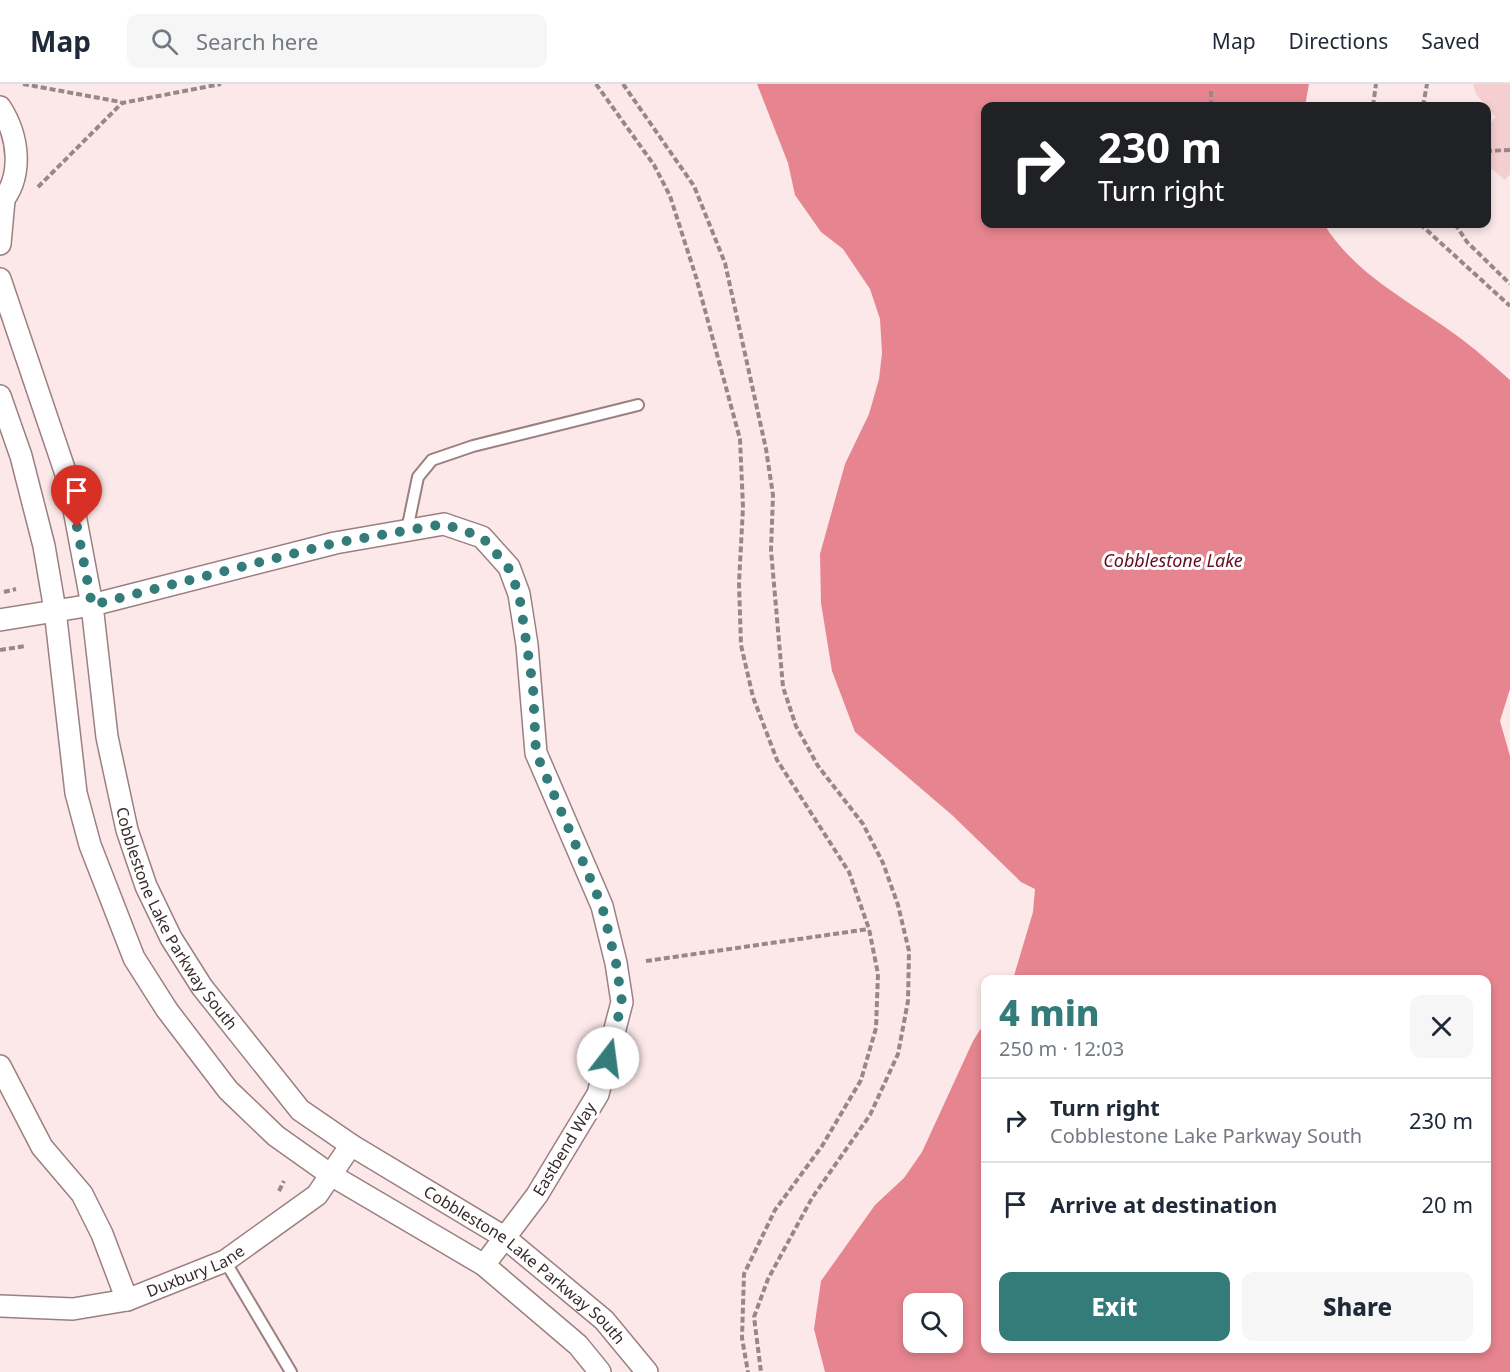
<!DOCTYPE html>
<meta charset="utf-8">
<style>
:root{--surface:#fff;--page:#f6f6f7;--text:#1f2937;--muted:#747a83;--line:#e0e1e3;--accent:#337c7a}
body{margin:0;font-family:"Noto Sans",sans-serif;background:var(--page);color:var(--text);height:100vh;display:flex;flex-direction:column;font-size:22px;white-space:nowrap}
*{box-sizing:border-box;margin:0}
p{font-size:20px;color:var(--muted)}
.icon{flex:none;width:33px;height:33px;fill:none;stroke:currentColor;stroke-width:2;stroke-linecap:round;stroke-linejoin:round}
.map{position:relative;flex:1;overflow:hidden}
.drawer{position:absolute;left:981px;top:891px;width:510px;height:378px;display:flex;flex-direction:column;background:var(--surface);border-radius:12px;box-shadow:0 3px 9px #0003}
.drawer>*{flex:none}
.hud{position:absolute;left:981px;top:18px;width:510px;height:126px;border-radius:12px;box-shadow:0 3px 9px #0003;background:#202124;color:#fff;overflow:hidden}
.fabs{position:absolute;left:903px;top:1209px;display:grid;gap:12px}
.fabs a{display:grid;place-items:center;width:60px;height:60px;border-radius:12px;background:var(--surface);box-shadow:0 3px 9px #0003;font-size:30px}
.pin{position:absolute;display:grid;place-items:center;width:51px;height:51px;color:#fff;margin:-62px -26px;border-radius:50% 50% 50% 0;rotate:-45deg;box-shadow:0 0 6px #0007}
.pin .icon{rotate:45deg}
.me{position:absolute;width:66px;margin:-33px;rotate:15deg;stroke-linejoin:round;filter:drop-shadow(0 0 4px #0008)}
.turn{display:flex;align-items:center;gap:21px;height:126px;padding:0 18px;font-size:27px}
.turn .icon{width:78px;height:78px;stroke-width:2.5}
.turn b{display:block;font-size:42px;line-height:51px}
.round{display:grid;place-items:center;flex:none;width:63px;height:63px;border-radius:12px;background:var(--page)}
.overview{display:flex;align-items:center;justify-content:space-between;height:102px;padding:0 18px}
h1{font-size:36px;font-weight:800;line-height:45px;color:var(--accent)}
.button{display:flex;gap:12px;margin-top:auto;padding:12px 18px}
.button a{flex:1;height:69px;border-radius:12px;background:var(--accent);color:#fff;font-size:24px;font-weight:800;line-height:69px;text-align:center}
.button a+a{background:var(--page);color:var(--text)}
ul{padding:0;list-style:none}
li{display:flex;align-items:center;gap:18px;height:84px;padding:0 18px;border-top:2px solid var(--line)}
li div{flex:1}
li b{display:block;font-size:22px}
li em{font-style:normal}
header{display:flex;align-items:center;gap:36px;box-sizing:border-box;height:84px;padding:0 30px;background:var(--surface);border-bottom:2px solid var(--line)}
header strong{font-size:28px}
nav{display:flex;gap:33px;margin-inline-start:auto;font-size:21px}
.search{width:420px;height:54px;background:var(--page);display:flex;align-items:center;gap:15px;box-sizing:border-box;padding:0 21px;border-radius:12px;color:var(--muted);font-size:22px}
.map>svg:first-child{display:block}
</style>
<header>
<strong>Map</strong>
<div class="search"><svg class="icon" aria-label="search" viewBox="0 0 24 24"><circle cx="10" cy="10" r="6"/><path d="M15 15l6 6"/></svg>Search here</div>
<nav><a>Map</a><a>Directions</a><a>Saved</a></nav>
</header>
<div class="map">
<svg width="1510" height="1288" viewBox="0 0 1510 1288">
<rect width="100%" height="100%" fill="#fce8e9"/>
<path fill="#f5ced0" d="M 1473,0 L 1510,0 L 1510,90 L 1505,96 L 1487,81 L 1487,42 L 1496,33 L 1476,10 Z"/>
<path fill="#e6858f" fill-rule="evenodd" d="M 757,0 L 1309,0 L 1305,22 L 986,22 L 986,140 L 1324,140 C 1356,193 1416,220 1464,257 C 1480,269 1495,283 1510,296 L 1510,605 L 1500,637 L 1510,672 L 1510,1288 L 825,1288 L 814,1245 L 821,1197 L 875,1121 L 904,1094 L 922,1068 L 973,957 L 985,938 L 986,1264 L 1486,1264 L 1486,896 L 1013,895 L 1033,828 L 1035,805 L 1021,798 L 952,731 L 855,648 L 832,587 L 821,519 L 820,470 L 845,380 L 869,330 L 879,295 L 882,269 L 880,235 L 870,205 L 843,165 L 821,148 L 795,111 L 788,79 ZM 914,1220 L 952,1220 L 952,1258 L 914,1258 Z"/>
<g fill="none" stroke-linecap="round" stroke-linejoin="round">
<g stroke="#9c7f81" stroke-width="14">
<g id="lane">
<path d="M 407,446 L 418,393 L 432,376 L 473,362 L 638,321"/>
<path d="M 225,1177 L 291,1288"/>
</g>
</g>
<g stroke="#9c7f81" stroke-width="24">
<g id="street">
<path d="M 0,23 C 19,52 24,93 0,120"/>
<path d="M 0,160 L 4,116"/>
<path id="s1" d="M 0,195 L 69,399 L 92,521 L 107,653 L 127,746 L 146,802 L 171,854 L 202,903 L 300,1026 L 351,1061 L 504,1153 L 604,1236 L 647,1288"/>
<path d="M 0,312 L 21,372 L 44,462 L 55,526 L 76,709 L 90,761 L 134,874 L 167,926 L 228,1006 L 276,1052 L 331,1091 L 484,1181 L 578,1261 L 600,1288"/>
<path d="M 0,536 L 92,521 L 335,459 L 444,440 L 482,453 L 509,483 L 519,510 L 527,561 L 536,669 L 602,822 L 616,879 L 622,918 L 598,1010 L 537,1111 L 484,1181"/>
<path d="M 0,982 L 42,1063 L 82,1110 L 102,1150 L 127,1216"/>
<path id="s2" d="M 0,1222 L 73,1225 L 127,1216 L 225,1177 L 317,1111 L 351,1061"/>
</g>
</g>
<g stroke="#988788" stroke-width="4" stroke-dasharray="6 3" stroke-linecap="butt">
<path d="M 23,0 L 121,18"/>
<path d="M 596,0 L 654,81 L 670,112 L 696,193 L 740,355 L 743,423 L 739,499 L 741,561 L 753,613 L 777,676 L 849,788 L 869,845 L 878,890 L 876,944 L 861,996 L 822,1062 L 775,1126 L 744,1190 L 742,1254 L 748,1288"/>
<path d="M 623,0 L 694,102 L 725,179 L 766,365 L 773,411 L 771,466 L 783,603 L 796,642 L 818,682 L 863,740 L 883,779 L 898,821 L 909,867 L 908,917 L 898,970 L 870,1031 L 812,1114 L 768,1195 L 754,1233 L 761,1288"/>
<path d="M 1211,22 L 1211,4"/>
<path d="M 1373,22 L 1376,0"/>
<path d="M 1423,22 L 1427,0"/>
<path d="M 1486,67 L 1510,66"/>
<path d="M 38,103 L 122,19 L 221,0"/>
<path d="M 1420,140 L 1510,222"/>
<path d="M 1455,140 L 1467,158 L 1510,200"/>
<path d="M 4,508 L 16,505"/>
<path d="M 0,566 L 26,562"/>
<path d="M 646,877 L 869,845"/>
<path d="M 279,1107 L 284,1097"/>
</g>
<use href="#lane" stroke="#fff" stroke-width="10"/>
<use href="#street" stroke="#fff" stroke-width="21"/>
</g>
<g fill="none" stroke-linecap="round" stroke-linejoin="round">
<path stroke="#337c7a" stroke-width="10" stroke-dasharray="0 18" d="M 77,443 L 92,521 L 335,459 L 444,440 L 482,453 L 508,483 L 519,510 L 533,603 L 536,669 L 602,822 L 616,879 L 622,918 L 608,974"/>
</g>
<g text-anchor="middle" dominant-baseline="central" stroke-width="6" stroke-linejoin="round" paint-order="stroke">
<g font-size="16" fill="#382b2c" stroke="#fff">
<text stroke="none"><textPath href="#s1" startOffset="669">Cobblestone Lake Parkway South</textPath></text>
<text transform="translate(564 1065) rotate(-59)">Eastbend Way</text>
<text stroke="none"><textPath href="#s1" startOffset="1173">Cobblestone Lake Parkway South</textPath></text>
<text stroke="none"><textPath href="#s2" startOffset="202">Duxbury Lane</textPath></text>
</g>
<g font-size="18" font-style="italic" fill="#650e23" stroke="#fff">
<text x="1173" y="476">Cobblestone Lake</text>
</g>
</g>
</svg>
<div class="fabs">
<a><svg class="icon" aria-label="search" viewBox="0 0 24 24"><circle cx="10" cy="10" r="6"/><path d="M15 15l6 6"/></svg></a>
</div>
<div class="pin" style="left:77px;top:443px;background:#d93025"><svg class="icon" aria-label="arrive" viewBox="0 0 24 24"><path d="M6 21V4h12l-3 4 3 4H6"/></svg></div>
<svg class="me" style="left:608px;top:974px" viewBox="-20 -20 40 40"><circle r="19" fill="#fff"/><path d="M0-13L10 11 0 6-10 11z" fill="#337c7a"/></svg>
<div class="hud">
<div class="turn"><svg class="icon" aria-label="right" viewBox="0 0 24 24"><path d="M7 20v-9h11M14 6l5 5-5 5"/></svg><div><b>230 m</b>Turn right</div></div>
</div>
<section class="drawer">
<div class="overview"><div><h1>4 min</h1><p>250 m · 12:03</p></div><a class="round"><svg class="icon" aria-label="close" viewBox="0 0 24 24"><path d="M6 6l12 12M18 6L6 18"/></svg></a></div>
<ul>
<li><svg class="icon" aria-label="right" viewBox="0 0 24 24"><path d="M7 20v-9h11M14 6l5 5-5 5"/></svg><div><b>Turn right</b><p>Cobblestone Lake Parkway South</p></div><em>230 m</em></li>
<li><svg class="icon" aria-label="arrive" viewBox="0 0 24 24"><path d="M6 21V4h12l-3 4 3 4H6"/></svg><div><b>Arrive at destination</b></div><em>20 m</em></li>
</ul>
<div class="button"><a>Exit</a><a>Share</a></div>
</section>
</div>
